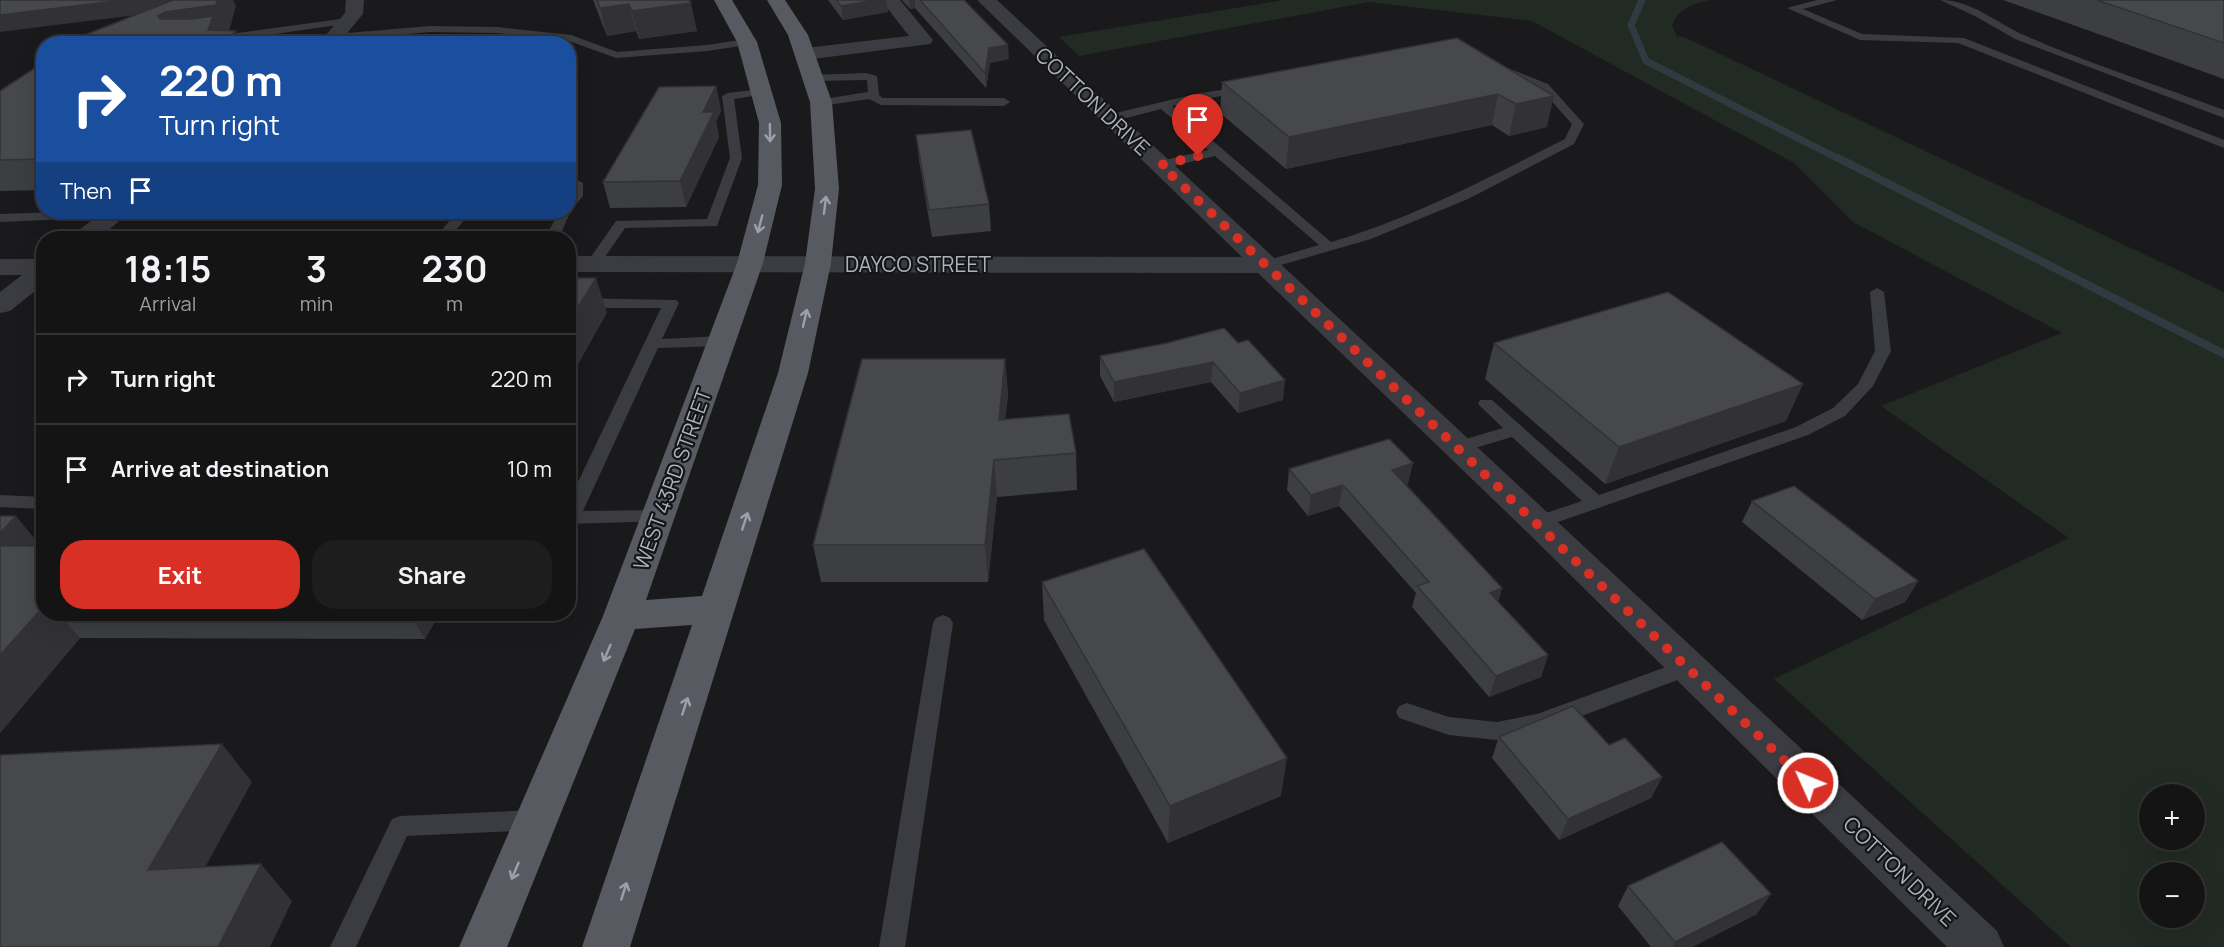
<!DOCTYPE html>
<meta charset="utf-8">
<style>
:root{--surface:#141415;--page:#1d1d1e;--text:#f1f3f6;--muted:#9d9ea0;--line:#333334;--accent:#d93025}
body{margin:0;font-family:Manrope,sans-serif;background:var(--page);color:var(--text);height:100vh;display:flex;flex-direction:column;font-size:22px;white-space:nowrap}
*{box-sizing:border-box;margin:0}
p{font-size:20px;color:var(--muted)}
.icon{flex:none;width:33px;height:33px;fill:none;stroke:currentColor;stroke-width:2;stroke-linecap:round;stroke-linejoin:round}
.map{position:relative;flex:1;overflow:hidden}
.sheet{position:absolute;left:36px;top:231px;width:540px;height:390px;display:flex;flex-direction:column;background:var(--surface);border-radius:24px;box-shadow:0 6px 24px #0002,0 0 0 2px var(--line)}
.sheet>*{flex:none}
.hud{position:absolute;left:36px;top:36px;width:540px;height:183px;border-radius:24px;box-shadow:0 6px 24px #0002,0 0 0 2px var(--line);background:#1a4fa0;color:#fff;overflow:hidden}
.controls{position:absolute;left:2139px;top:784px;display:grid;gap:12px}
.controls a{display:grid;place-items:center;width:66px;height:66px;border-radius:50%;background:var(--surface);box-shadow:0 6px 24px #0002,0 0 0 2px var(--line);font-size:30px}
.pin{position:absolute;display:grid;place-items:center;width:51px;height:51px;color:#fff;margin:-62px -26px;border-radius:50% 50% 50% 0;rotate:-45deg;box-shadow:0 0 6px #0007}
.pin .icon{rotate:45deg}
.me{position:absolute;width:66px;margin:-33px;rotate:314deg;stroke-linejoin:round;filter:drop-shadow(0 0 4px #0008)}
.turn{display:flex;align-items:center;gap:21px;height:126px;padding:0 24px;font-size:27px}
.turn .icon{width:78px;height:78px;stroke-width:2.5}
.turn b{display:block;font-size:42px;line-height:51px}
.then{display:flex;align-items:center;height:57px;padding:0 24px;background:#0003;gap:12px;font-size:22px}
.eta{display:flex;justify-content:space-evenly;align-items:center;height:102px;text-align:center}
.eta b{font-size:36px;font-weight:700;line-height:42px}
.cta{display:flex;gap:12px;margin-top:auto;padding:12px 24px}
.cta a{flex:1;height:69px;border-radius:24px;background:var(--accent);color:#fff;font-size:24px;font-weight:700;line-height:69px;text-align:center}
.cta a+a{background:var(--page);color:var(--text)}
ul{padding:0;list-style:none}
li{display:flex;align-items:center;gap:18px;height:90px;padding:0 24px;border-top:2px solid var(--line)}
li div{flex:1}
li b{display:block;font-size:22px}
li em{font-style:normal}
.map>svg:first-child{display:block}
</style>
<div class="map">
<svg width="2224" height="947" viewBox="0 0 2224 947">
<rect width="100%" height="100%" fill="#1a1a1c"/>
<path fill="#222b23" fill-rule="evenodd" d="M 1284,0 L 1711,0 C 1695,3 1678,8 1672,25 L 1677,36 L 1684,37 L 2224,292 L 2224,947 L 2071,947 L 1774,679 L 2069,538 L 1881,406 L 2062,333 L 1853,222 L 1794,163 L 1532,21 L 1369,2 L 1079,56 L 1059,37 ZM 2150,795 L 2194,795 L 2194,840 L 2150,840 ZM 2150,873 L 2194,873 L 2194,918 L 2150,918 Z"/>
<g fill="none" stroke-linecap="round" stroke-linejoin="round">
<path stroke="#303a41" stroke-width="7" d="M 1642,0 L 1631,25 L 1646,61 L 1841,160"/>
<path stroke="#303a41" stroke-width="8" d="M 1838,158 L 2224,354"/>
<g fill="#3b3c41" fill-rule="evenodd">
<path d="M 1817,0 L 1837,0 L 1803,9 L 1862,34 L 1964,38 L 2224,140 L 2224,148 L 1958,43 L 1860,40 L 1787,8 Z"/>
<path d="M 1940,0 C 1972,0 1996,23 2024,35 C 2089,64 2158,85 2224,110 L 2224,118 L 2015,39 L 1975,16 Z"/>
<path d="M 348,18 L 352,19 L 352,23 L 206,44 L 174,44 L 179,41 Z"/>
<path d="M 430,26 L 497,27 L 571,35 L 617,52 L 707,45 L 747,39 L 752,42 L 747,45 L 707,51 L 616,58 L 569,41 L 497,33 L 430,32 L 335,40 L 330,37 L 335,34 Z"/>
<path d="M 1503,66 L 1548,84 L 1584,124 L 1574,144 L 1468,199 L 1371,239 L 1267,269 L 1260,265 L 1262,262 L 1319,245 L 1215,156 L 1161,169 L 1156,168 L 1155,165 L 1156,162 L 1208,150 L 1161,109 L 1111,122 L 1105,118 L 1107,115 L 1200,93 L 1250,86 L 1250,90 L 1172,106 L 1331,242 C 1413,218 1489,177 1565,139 L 1572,124 L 1540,88 L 1499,71 L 1497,69 Z"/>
<path d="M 866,73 L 877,76 L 879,95 L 883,98 L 1004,98 L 1010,102 L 1004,106 L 881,105 L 869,99 L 821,106 L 817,104 L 817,100 L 868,92 L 867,80 L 812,81 L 806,78 L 812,75 Z"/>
<path d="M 761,89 L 765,90 L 765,94 L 734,99 L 742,158 L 717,226 L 625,228 L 598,267 L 588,267 L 586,264 L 616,221 L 707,219 L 730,158 L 722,96 L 728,93 Z"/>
<path d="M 568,175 L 583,183 L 583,196 L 571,210 L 559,238 L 545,238 L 559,212 L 568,212 Z"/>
<path d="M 56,212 L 122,212 L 123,213 L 116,217 L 0,222 L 0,214 Z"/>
<path d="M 457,212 L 471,212 L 449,238 L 435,238 Z"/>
<path d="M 1877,288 L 1884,292 L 1891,351 L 1873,386 L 1845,416 L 1808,435 L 1538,529 L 1531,528 L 1529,523 L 1531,518 L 1582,501 L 1512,437 L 1458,453 L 1452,451 L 1449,447 L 1452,443 L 1503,428 L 1478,404 L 1480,400 L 1492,400 L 1599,495 L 1796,427 L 1833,408 L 1858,384 L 1875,351 L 1870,292 Z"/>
<path d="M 568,298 L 676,300 L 679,303 L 662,339 L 721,336 L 729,341 L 721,346 L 658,348 L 583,511 L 658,510 L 665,511 L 667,516 L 665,521 L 568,524 L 568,503 L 661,308 L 568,308 Z"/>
<path d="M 0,495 L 44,497 L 44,509 L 0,507 Z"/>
<path d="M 943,615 L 950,618 L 953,623 L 905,947 L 879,947 L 933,623 L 936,618 Z"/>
<path d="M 1688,659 L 1696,661 L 1699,667 L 1696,673 L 1547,729 L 1497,740 L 1449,735 L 1399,718 L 1396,712 L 1399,706 L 1407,703 L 1449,717 L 1497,722 L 1537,714 Z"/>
<path d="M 536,810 L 544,813 L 548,820 L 544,827 L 536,830 L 407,836 L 356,947 L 330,947 L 392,819 L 400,816 Z"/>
</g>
<g fill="#3b3c41" fill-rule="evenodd">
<path d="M 346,0 L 364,0 L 363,14 L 338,44 L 318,44 L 345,13 Z"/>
<path d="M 881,0 L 900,0 L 933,40 L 930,44 L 805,60 L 798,58 L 795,54 L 798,50 L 805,48 L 909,36 Z"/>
<path d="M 977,0 L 997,0 L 1997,931 L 2004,947 L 1947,947 L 1526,531 L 1258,273 L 568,272 L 568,256 L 1242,257 Z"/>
<path d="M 103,212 L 130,212 L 99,238 L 72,238 L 75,233 Z"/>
<path d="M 0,259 L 44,259 L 44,284 L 10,311 L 0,313 L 0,292 L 22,275 L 0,275 Z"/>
</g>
<path fill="#575a60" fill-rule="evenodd" d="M 714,0 L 732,0 L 757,42 L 781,123 L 782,185 L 763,263 L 646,600 L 702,596 L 778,373 L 805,263 L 815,189 L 810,102 L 788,35 L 767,0 L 785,0 L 808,35 L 832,102 L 839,189 L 831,263 L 808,373 L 630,947 L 582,947 L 692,625 L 635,629 L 507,947 L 459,947 L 603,616 L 737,263 L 758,185 L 759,123 L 737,42 Z"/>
</g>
<g fill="#3d3e41">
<path d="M 593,0 L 689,0 L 697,31 L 639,39 L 636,31 L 607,36 Z"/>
<path d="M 828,0 L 886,0 L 888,12 L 843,20 Z"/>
<path d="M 902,0 L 964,0 L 1009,59 L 990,63 L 986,88 L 915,8 L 910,9 Z"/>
<path d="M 2003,0 L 2224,0 L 2224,79 Z"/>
<path d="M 1457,38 L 1547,127 L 1509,136 L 1492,125 L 1286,169 L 1220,113 L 1222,82 Z"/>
<path d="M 44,62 L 44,190 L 0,191 L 0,91 Z"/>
<path d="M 716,86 L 721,111 L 716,122 L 719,137 L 686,207 L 610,208 L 603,182 Z"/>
<path d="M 916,135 L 989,204 L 991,231 L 932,237 L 919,160 Z"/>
<path d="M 1224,328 L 1283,400 L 1238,413 L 1211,382 L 1114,402 L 1100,376 L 1100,356 L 1167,343 Z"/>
<path d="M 1494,343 L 1786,421 L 1605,484 L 1485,379 Z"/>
<path d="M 1005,359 L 1008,395 L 1005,419 L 1076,453 L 1077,490 L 997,497 L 988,582 L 821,582 L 813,545 Z"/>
<path d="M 1289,469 L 1408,484 L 1406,484 L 1502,588 L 1498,602 L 1548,655 L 1541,677 L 1489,697 L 1412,607 L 1416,593 L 1339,506 L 1308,516 L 1287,490 Z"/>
<path d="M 1752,501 L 1918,581 L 1905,602 L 1862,620 L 1742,522 Z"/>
<path d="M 0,516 L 41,546 L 44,614 L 439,614 L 425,639 L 80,638 L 0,733 Z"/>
<path d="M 1042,582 L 1281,796 L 1168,843 L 1044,620 Z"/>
<path d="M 1499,737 L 1609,745 L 1662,777 L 1651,798 L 1559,840 L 1492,758 Z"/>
<path d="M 1628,886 L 1757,914 L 1692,947 L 1651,947 L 1618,906 Z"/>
</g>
<g fill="#323235">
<path d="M 124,0 L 184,0 L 184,9 L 0,32 L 0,15 Z"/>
<path d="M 217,0 L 233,0 L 236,6 L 229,32 L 236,31 L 242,44 L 215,44 L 179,39 L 158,16 L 165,12 Z"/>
<path d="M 877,0 L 886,0 L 888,12 L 843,20 L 841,6 Z"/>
<path d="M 909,0 L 915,0 L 915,8 L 910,9 Z"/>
<path d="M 691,3 L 697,31 L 639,39 L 632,11 Z"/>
<path d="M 629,4 L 636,31 L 607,36 L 600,8 Z"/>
<path d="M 1008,45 L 1009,59 L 990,63 L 986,88 L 985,73 L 989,48 Z"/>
<path d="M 716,86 L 721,111 L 716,122 L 719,137 L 686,207 L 680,181 L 703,112 Z"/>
<path d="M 1498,94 L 1492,125 L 1286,169 L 1289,137 Z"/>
<path d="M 1554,96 L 1547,127 L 1509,136 L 1516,104 Z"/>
<path d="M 596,278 L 607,313 L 568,382 L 568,324 Z"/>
<path d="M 1005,359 L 1008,395 L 1001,456 L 999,420 Z"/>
<path d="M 1213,362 L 1211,382 L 1114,402 L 1114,382 Z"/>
<path d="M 1285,380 L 1283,400 L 1238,413 L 1240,393 Z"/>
<path d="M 1803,384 L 1786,421 L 1605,484 L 1619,447 Z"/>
<path d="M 994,460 L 997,497 L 988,582 L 985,545 Z"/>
<path d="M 1413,463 L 1408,484 L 1387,490 L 1392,470 Z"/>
<path d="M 1343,485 L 1339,506 L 1308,516 L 1311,495 Z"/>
<path d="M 16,516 L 44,550 L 0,561 L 0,533 Z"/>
<path d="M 1918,581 L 1905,602 L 1862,620 L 1875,599 Z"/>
<path d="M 1502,588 L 1496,609 L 1490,593 Z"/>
<path d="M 44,606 L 44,614 L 59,614 L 80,638 L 0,733 L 0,655 Z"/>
<path d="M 410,614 L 439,614 L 425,639 Z"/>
<path d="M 1548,655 L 1541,677 L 1489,697 L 1496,676 Z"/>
<path d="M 222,744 L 252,782 L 183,907 L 148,870 Z"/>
<path d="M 1287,758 L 1281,796 L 1168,843 L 1170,806 Z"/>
<path d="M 1662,777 L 1651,798 L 1559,840 L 1568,819 Z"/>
<path d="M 261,864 L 292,901 L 270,947 L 218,947 Z"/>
<path d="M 1771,894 L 1757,914 L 1692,947 L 1672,947 L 1675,942 Z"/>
</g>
<g fill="#47484c" stroke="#323235" stroke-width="1.5">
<path d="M 0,0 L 124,0 L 0,15 Z"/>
<path d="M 173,0 L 217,0 L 216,5 L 165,12 L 158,16 L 160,19 L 192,19 L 213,16 L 208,30 L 236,31 L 220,44 L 72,44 L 85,35 Z"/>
<path d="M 597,0 L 689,0 L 691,3 L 632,11 L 629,4 L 600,8 Z"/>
<path d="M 836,0 L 877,0 L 841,6 Z"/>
<path d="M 920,0 L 964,0 L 1008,45 L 989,48 L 985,73 Z"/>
<path d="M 2097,0 L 2224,0 L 2224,43 Z"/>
<path d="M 1457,38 L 1554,96 L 1516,104 L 1498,94 L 1289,137 L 1222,82 Z"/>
<path d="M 44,62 L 44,159 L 0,160 L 0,91 Z"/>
<path d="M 716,86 L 703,112 L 714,112 L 680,181 L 603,182 L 659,87 Z"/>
<path d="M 971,130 L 989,204 L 929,210 L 916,135 Z"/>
<path d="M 568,278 L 596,278 L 568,324 Z"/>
<path d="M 1668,292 L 1803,384 L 1619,447 L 1494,343 Z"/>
<path d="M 1224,328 L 1238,343 L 1248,340 L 1285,380 L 1240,393 L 1213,362 L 1114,382 L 1100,356 L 1167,343 Z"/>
<path d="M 862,359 L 1005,359 L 999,420 L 1069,414 L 1076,453 L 994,460 L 985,545 L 813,545 Z"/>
<path d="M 1389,439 L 1413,463 L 1392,470 L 1502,588 L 1490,593 L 1548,655 L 1496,676 L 1417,586 L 1429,582 L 1343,485 L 1311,495 L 1289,469 Z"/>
<path d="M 1794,486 L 1918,581 L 1875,599 L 1752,501 Z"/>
<path d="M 0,516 L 16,516 L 0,533 Z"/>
<path d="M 0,546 L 44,546 L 44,606 L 0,655 Z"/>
<path d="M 1144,549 L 1287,758 L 1170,806 L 1042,582 Z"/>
<path d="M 1573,706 L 1609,745 L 1625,738 L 1662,777 L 1568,819 L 1499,737 Z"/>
<path d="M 222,744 L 148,870 L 261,864 L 218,947 L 0,947 L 0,755 Z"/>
<path d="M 1722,842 L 1771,894 L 1675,942 L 1628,886 Z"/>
</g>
<defs><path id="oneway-shaft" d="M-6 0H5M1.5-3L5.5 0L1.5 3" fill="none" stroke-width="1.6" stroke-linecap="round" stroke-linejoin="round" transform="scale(1.5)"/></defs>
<g stroke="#9ca0aa">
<use href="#oneway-shaft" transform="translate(770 133) rotate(89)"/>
<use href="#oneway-shaft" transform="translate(825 205) rotate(-83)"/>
<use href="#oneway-shaft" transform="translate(760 224) rotate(105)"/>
<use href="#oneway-shaft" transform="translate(805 318) rotate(-77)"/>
<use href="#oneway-shaft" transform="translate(745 521) rotate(-72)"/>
<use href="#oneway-shaft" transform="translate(607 653) rotate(113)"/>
<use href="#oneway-shaft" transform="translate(685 706) rotate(-72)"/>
<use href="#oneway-shaft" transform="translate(515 871) rotate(113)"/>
<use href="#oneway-shaft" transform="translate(624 891) rotate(-72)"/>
</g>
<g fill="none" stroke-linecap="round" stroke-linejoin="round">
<path stroke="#d93025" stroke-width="10" stroke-dasharray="0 18" d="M 1198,156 L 1161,165 L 1808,783"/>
</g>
<g text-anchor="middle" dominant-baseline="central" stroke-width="4.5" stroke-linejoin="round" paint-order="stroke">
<g font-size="21" fill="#adb2bc" stroke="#151517">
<text transform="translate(1093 101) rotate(43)">COTTON DRIVE</text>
<text x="918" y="264">DAYCO STREET</text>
<text transform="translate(672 479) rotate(-70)">WEST 43RD STREET</text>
<text transform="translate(1900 871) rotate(44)">COTTON DRIVE</text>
</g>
</g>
</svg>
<div class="controls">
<a>+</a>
<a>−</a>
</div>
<div class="pin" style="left:1198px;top:156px;background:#d93025"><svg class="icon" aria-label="arrive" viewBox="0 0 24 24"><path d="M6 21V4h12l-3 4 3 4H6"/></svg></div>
<svg class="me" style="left:1808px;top:783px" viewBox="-20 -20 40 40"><circle r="17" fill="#d93025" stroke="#fff" stroke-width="3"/><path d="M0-11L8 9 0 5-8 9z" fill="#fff"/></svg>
<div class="hud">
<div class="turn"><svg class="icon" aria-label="right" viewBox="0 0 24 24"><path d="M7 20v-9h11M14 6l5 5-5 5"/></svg><div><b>220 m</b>Turn right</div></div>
<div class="then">Then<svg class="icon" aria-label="arrive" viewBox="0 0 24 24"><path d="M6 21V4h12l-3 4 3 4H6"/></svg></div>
</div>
<section class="sheet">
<div class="eta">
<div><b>18:15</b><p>Arrival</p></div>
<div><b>3</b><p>min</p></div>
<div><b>230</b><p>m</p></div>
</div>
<ul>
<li><svg class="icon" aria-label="right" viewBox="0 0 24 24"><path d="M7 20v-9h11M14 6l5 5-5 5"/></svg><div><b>Turn right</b></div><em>220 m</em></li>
<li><svg class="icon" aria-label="arrive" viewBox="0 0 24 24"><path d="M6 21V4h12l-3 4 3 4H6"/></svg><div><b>Arrive at destination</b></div><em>10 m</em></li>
</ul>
<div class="cta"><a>Exit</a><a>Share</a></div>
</section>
</div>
